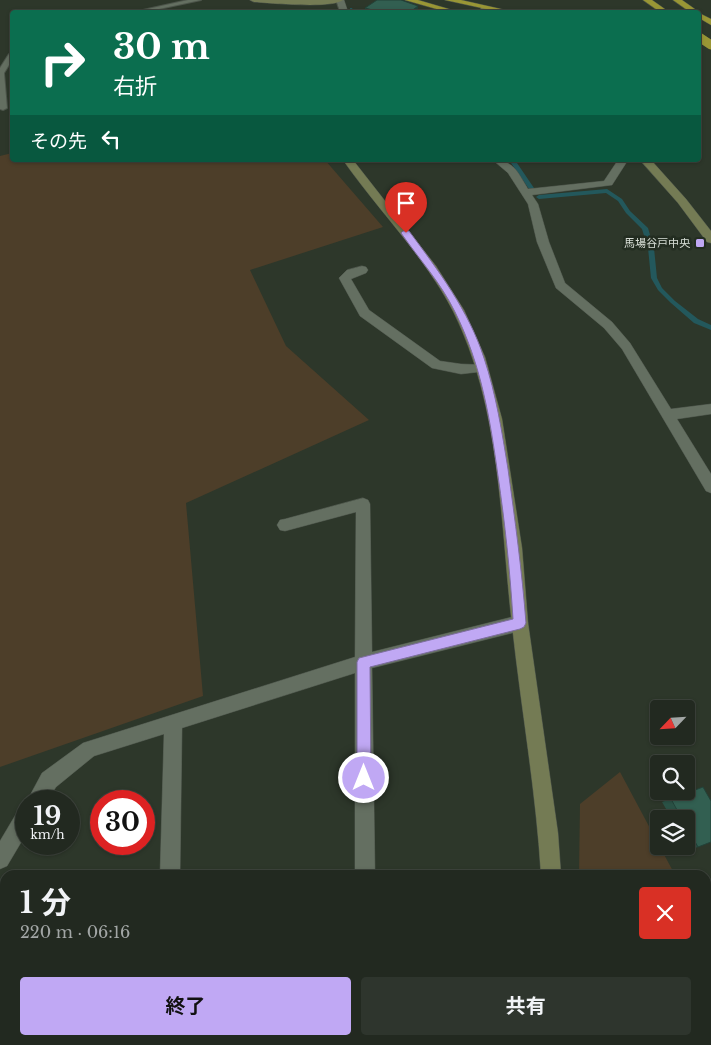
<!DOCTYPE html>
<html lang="ja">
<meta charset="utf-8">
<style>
:root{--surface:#222920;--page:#2e352d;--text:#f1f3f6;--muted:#a2a6a5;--line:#3f453e;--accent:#c0a8f4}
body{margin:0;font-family:"Libre Baskerville","Noto Sans JP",serif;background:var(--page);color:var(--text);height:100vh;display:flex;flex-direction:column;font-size:19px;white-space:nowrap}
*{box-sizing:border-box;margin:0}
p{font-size:16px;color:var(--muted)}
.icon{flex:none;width:28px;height:28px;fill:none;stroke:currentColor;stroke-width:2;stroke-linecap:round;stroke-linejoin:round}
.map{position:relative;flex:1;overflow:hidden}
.details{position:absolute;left:0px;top:870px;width:711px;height:175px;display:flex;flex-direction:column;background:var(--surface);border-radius:15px 15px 0 0;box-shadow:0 1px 4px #0004,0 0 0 1px var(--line)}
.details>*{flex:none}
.top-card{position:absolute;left:10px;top:10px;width:691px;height:152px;border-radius:5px;box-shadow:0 1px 4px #0004,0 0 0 1px var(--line);background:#0b6e4f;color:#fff;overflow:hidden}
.needle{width:32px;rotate:245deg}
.controls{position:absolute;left:650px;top:700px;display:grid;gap:10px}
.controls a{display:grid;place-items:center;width:45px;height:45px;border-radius:5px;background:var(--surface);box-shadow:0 1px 4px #0004,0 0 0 1px var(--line);font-size:25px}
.speed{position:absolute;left:15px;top:790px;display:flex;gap:10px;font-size:25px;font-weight:700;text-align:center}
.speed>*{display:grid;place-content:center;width:65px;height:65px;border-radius:50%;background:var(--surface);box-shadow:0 1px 4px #0004,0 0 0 1px var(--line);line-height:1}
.speed small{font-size:12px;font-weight:400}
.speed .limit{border:8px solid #d22;background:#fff;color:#111}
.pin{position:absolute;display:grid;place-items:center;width:42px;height:42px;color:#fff;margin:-51px -21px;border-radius:50% 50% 50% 0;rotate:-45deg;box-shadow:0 0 5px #0007}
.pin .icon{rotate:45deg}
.me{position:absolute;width:55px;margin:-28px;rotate:0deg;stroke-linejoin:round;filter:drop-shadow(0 0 4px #0008)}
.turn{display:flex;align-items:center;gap:18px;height:105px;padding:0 20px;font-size:22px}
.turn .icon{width:65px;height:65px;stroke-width:2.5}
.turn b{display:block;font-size:35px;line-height:42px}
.then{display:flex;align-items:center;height:48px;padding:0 20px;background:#0003;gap:10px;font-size:19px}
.round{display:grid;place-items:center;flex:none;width:52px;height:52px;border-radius:5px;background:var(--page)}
.summary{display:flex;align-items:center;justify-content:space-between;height:85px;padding:0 20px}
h1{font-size:30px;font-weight:700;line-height:38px}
.cta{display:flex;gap:10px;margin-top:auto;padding:10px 20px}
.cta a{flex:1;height:58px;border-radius:5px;background:var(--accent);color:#111;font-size:20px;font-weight:700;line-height:58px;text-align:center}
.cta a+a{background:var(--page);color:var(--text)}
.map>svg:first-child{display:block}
</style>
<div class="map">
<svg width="711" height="1045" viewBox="0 0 711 1045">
<rect width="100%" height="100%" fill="#2d372a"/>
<g fill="#4d3e29">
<path d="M 12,153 L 12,160 L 325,160 L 383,227 L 250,270 L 286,346 L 369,420 L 186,503 L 203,696 L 0,767 L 0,156 Z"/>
<path d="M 620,772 L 675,875 L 579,875 L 580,804 Z"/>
<path d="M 706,935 L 711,944 L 711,1045 L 628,1045 L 625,1040 L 706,1040 Z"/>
</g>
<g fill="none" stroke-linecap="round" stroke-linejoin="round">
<g fill="#23585c" fill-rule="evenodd">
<path d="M 350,8 L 352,8 L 354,12 L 350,12 Z"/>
<path d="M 511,160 L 517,160 L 517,163 L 534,188 L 533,189 L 529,189 L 511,163 Z"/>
<path d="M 607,189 L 622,199 L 630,211 L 648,228 L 654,248 L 657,278 L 662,288 L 675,301 L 698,319 L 711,325 L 711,330 L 694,323 L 671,303 L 658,290 L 651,278 L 648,248 L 642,229 L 626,213 L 618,201 L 606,193 L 539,199 L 536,197 L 539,195 Z"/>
</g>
<g stroke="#4c544a" stroke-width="2">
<g id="lane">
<path d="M 188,0 L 201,0 L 145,12 L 134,12 Z"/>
<path d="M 9,54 L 12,54 L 12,60 L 4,73 L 7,108 L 3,110 L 0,109 L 0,68 Z"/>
</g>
</g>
<g stroke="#4c544a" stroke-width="1">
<g id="street">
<path d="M 336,0 L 344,0 L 348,12 L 340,12 Z"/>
<path d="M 493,160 C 514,160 518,173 528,189 L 604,181 L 618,160 L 628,160 L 612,185 L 532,195 L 538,204 L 549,242 L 565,283 L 612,322 L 630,343 L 671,409 L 711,404 L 711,414 L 677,419 L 711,474 L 711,493 L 706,491 L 622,349 L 604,328 L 556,288 L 537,242 L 528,204 L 508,173 Z"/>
<path d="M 362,266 L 366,267 L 368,270 L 366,273 L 351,279 L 369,310 L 440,361 L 461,364 L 487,365 L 488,368 L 487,371 L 461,374 L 432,368 L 360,316 L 339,278 L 347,270 Z"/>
<path d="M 363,498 L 368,500 L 370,504 L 372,652 L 520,615 L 526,618 L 528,623 L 526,628 L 520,631 L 372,668 L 375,875 L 355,875 L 355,673 L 182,728 L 180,875 L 160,875 L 164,734 L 94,756 L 56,787 L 47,801 L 27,801 L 42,773 L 83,743 L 355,657 L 356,512 L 285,531 L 280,530 L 277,525 L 280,520 L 285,519 Z"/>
<path d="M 26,807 L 26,834 L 7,866 L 0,869 L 0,841 L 19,809 Z"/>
<rect x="157" y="1040" width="22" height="5"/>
<path d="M 188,1040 L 222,1040 L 220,1045 L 186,1045 Z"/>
</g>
</g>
<g stroke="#4c544a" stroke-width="1">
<g id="secondary">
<path d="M 250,0 L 343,0 C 331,9 271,3 254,2 Z"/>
<path d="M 483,6 L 490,8 L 486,12 L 478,12 Z"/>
<path d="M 343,160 L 353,160 L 436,266 L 464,310 L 485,357 L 502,419 L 522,548 L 528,623 L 558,833 L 561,875 L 541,875 C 536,791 521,708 512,625 C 500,520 501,407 453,311 C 425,257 378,210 343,160 Z"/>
<path d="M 640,160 L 651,160 L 686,199 L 711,231 L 711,243 L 707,242 L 678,203 Z"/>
<rect x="551" y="1040" width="22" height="5"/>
</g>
</g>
<g stroke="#4c544a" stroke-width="1">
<g id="highway">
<path d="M 405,0 L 418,0 L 459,12 L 447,12 Z"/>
<path d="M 445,0 L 461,0 L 514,12 L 500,12 Z"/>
<path d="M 643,0 L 652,0 L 669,12 L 660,12 Z"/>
<path d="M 673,0 L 682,0 L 699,12 L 690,12 Z"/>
<path d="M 699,13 L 711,19 L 711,25 L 699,18 Z"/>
</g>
</g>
<use href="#lane" fill="#646f61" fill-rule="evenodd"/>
<use href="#street" fill="#646f61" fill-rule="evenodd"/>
<use href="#secondary" fill="#747b54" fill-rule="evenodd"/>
<use href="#highway" fill="#999635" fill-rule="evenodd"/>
<g stroke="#4c544a" stroke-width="9" stroke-linecap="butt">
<path id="highway-bridge" d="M 699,37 L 711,45"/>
</g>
<use href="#highway-bridge" stroke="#999635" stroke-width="9"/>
</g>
<g fill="#2b5246">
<path d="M 418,6 L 418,12 L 365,12 L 365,8 Z"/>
<path d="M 703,787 L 698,847 L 689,850 L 686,845 L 686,819 L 672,819 L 662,802 Z"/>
</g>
<path fill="#234239" d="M 418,6 L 418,12 L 410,12 Z"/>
<g fill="#325f51" stroke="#234239">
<path d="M 377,0 L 401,0 L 418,6 L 410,12 L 380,12 L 365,8 Z"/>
<path d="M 703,787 L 711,801 L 711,842 L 698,847 L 686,826 L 686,819 L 682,819 L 671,799 Z"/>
</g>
<path fill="#c0a8f4" stroke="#7d6d9f" d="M 403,231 L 409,231 C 438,270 469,311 484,358 C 496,394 502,432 508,469 C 515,520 522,571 526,623 L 524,627 L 520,629 L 370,667 L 371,778 L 369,783 L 364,785 L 359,783 L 357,778 L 357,662 L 359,658 L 513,619 C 510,571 505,523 498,476 C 490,418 481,364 455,312 C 441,283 419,259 401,233 Z"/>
<rect fill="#c0a8f4" stroke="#232d21" stroke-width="2" x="695" y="238" width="10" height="10" rx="2.5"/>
<g text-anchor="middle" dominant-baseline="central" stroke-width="5" stroke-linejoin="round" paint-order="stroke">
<g font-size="11" fill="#d8ded6" stroke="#232d21" text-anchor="end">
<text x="690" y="243">馬場谷戸中央</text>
</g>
</g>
</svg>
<div class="controls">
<a><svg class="needle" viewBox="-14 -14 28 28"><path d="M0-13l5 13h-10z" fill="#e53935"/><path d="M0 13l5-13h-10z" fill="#a2a6a5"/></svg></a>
<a><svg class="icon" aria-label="search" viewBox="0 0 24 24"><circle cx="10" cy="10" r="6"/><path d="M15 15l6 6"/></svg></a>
<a><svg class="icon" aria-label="layers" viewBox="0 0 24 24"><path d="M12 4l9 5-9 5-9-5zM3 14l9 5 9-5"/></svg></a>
</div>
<div class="speed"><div>19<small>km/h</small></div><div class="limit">30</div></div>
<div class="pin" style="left:406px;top:233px;background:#d93025"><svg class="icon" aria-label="arrive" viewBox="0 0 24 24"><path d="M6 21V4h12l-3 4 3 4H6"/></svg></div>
<svg class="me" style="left:364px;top:778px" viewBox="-20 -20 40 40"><circle r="17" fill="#c0a8f4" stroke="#fff" stroke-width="3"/><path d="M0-11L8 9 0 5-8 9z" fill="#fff"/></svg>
<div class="top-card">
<div class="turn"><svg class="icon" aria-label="right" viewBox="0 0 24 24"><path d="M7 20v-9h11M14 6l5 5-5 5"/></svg><div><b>30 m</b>右折</div></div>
<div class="then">その先<svg class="icon" aria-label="left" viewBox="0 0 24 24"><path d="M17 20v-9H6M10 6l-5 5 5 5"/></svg></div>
</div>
<section class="details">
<div class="summary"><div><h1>1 分</h1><p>220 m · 06:16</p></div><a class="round" style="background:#d93025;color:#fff"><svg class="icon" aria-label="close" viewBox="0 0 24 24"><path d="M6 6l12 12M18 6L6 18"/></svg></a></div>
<div class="cta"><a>終了</a><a>共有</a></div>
</section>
</div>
